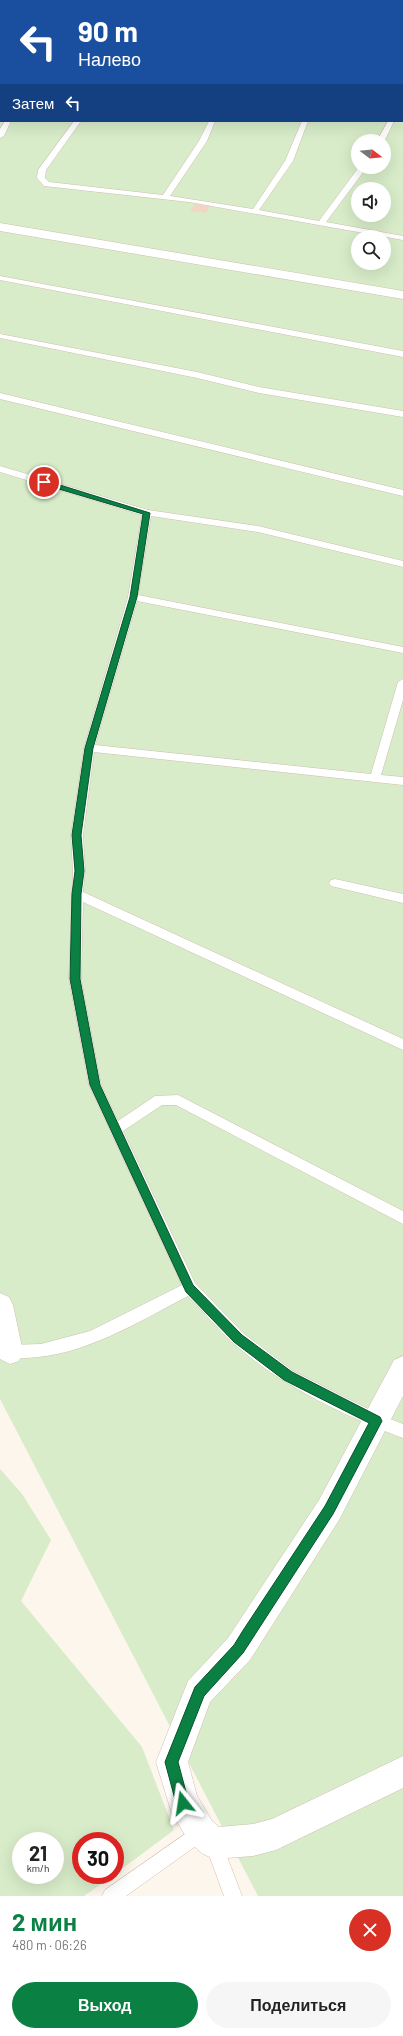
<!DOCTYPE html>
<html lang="ru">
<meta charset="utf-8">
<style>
:root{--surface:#fff;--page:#f6f6f6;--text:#222;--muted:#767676;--accent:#0b8043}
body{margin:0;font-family:Barlow,sans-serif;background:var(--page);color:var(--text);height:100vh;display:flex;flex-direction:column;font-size:15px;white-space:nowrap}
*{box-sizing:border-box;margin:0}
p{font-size:13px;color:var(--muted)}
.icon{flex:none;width:22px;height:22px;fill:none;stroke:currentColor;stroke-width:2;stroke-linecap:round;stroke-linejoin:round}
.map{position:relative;height:1896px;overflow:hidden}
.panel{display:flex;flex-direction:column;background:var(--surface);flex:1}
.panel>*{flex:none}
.guide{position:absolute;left:0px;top:0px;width:403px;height:122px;box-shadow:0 4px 16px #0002;background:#1a4fa0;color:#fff;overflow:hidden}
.needle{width:26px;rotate:106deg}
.controls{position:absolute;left:351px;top:134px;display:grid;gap:8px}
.controls a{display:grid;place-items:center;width:40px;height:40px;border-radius:50%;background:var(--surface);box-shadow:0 4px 16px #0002;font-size:20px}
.speed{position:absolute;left:12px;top:1832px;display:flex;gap:8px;font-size:20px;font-weight:700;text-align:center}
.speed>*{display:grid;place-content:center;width:52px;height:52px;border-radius:50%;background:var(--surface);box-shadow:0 4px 16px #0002;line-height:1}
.speed small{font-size:10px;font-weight:400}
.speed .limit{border:6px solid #d22;background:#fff;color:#111}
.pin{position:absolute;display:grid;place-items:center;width:34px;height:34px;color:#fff;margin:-17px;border:2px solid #fff;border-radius:50%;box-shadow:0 1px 4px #0007}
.me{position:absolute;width:44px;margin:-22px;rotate:345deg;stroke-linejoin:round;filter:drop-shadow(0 0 3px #0008)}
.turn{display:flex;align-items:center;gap:14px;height:84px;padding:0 12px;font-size:18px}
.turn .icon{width:52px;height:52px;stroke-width:2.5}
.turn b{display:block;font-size:28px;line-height:34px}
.then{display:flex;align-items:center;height:38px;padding:0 12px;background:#0003;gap:8px;font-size:15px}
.round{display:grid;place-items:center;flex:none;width:42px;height:42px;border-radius:21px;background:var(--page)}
.headline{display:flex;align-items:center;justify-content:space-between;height:68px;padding:0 12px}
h1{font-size:24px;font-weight:700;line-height:30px;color:var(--accent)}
.cta{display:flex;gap:8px;margin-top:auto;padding:8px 12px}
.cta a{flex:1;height:46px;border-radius:24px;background:var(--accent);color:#fff;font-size:16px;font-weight:700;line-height:46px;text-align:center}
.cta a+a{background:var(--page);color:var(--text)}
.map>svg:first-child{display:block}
</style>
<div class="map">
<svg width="403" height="1896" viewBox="0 0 403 1896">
<rect width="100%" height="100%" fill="#fdf6ec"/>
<g fill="#d8ecc9" fill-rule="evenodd">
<path d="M 0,0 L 403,0 L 403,1896 L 258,1896 L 0,1399 ZM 1,1 L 402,1 L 402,121 L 1,121 ZM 358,141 L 384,141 L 384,167 L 358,167 ZM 358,189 L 384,189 L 384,215 L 358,215 ZM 358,237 L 384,237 L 384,263 L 358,263 Z"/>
<path d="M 0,1469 L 22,1494 L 51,1540 L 21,1601 L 142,1747 L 174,1830 L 115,1874 L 115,1841 L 81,1841 L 81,1875 L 114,1875 L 84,1896 L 0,1896 ZM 21,1841 L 55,1841 L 55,1875 L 21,1875 Z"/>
</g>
<path fill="#f3d5c3" d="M 195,204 L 210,206 L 206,213 L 190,211 Z"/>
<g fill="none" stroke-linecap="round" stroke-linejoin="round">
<g stroke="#d1beb0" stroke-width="1">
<g id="lane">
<rect x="162" y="0" width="6" height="1"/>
<rect x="264" y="0" width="6" height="1"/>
<rect x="343" y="0" width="6" height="1"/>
<path d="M 402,94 L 403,94 L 402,101 Z"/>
<path d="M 5,121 L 11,121 L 4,136 L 0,138 L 0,129 Z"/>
<path d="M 74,121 L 81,121 L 46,170 L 45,178 L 49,182 L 163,195 L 199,141 L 209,121 L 215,121 L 207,141 L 170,196 L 253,209 L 285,161 L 302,121 L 308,121 L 293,161 L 259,210 L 319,221 L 359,167 L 367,167 L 326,222 L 403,236 L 403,240 L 189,202 L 44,186 L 37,178 L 38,170 Z"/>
<path d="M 388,121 L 394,121 L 384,142 L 377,141 Z"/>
<path d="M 0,276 L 403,351 L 403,357 L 0,280 Z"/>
<path d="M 0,334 L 197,372 L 259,387 L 403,411 L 403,417 L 259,393 L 197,378 L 0,338 Z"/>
<path d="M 0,393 L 403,490 L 403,496 L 0,399 Z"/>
<path d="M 0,466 L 148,510 L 258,526 L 403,561 L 403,567 L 258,532 L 151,516 L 138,595 L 403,647 L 403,653 L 137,601 L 95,745 L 371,774 L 398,682 L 403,679 L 403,700 L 381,775 L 403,777 L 403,785 L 94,752 L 83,835 L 85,871 L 83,892 L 403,1039 L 403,1050 L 83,902 L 81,979 L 101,1085 L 118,1121 L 155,1096 L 178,1095 L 403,1211 L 403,1224 L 176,1105 L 162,1105 L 123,1131 L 195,1283 L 243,1333 L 293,1371 L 380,1415 L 403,1424 L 403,1438 C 344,1416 280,1385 233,1343 C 217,1328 203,1311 188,1296 C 138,1322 84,1356 26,1358 C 19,1358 12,1359 5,1357 L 3,1352 L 5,1347 L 10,1345 L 41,1344 L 90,1331 L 182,1285 L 89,1085 L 69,979 L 73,871 L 71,835 L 84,748 L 128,597 L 142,515 L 0,472 Z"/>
<path d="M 335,879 L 403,894 L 403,903 L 331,886 L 329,883 L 331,880 Z"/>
<path d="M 201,1823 L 207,1826 L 210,1832 L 207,1838 L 126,1896 L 102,1896 L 105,1890 Z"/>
<path d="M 214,1835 L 220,1838 L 242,1896 L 224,1896 L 205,1844 L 208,1838 Z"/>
</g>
</g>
<g stroke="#d1beb0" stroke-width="1">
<g id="street">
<path d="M 0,223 L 403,291 L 403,299 L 0,231 Z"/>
<path d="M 0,1293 L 9,1297 L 13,1305 L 23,1352 L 19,1361 L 10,1364 L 0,1359 Z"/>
<path d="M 403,1356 L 403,1396 L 339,1520 L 250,1660 L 210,1702 L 188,1762 L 197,1796 L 212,1821 L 219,1827 L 253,1824 L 272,1819 L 403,1756 L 403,1788 L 276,1850 L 253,1856 L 214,1859 L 203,1854 L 190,1843 L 172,1814 L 156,1762 L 188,1681 L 228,1638 L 319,1500 L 394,1360 Z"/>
</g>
</g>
<use href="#lane" fill="#fff" fill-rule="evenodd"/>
<use href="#street" fill="#fff" fill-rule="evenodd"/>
</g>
<path fill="#0b8043" stroke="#07532c" d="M 44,480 L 150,513 L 137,597 L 93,748 L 81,835 L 84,871 L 81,894 L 80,979 L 100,1085 L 193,1285 L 242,1335 L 292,1372 L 380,1417 L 382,1421 L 333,1514 L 243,1653 L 204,1696 L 178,1762 L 189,1803 L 187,1807 L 183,1809 L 178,1807 L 176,1803 L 165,1762 L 195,1687 L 234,1645 L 242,1632 L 325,1506 L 369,1423 L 284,1380 L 234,1342 L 186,1292 L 90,1085 L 70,979 L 72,894 L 75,871 L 72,835 L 85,748 L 130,597 L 143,514 L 42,484 L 42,481 Z"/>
</svg>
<div class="controls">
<a><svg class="needle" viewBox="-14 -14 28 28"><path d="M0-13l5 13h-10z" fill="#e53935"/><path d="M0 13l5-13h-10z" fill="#767676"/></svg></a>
<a><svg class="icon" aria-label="sound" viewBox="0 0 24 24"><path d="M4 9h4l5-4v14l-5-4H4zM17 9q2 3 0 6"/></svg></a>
<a><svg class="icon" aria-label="search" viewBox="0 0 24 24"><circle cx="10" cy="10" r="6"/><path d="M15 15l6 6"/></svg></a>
</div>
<div class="speed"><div>21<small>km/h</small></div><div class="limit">30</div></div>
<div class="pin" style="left:44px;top:482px;background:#d93025"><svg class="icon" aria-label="arrive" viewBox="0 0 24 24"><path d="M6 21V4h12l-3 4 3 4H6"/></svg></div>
<svg class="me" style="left:183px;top:1803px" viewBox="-20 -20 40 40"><path d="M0-17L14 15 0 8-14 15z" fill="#0b8043" stroke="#fff" stroke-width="4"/></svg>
<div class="guide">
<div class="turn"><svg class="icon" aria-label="left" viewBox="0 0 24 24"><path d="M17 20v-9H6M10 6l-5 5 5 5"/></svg><div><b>90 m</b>Налево</div></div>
<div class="then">Затем<svg class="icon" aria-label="left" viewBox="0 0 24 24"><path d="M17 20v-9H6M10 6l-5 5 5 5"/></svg></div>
</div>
</div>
<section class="panel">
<div class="headline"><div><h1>2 мин</h1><p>480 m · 06:26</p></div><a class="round" style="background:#d93025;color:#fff"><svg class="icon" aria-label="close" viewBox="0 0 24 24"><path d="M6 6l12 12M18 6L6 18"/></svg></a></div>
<div class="cta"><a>Выход</a><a>Поделиться</a></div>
</section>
